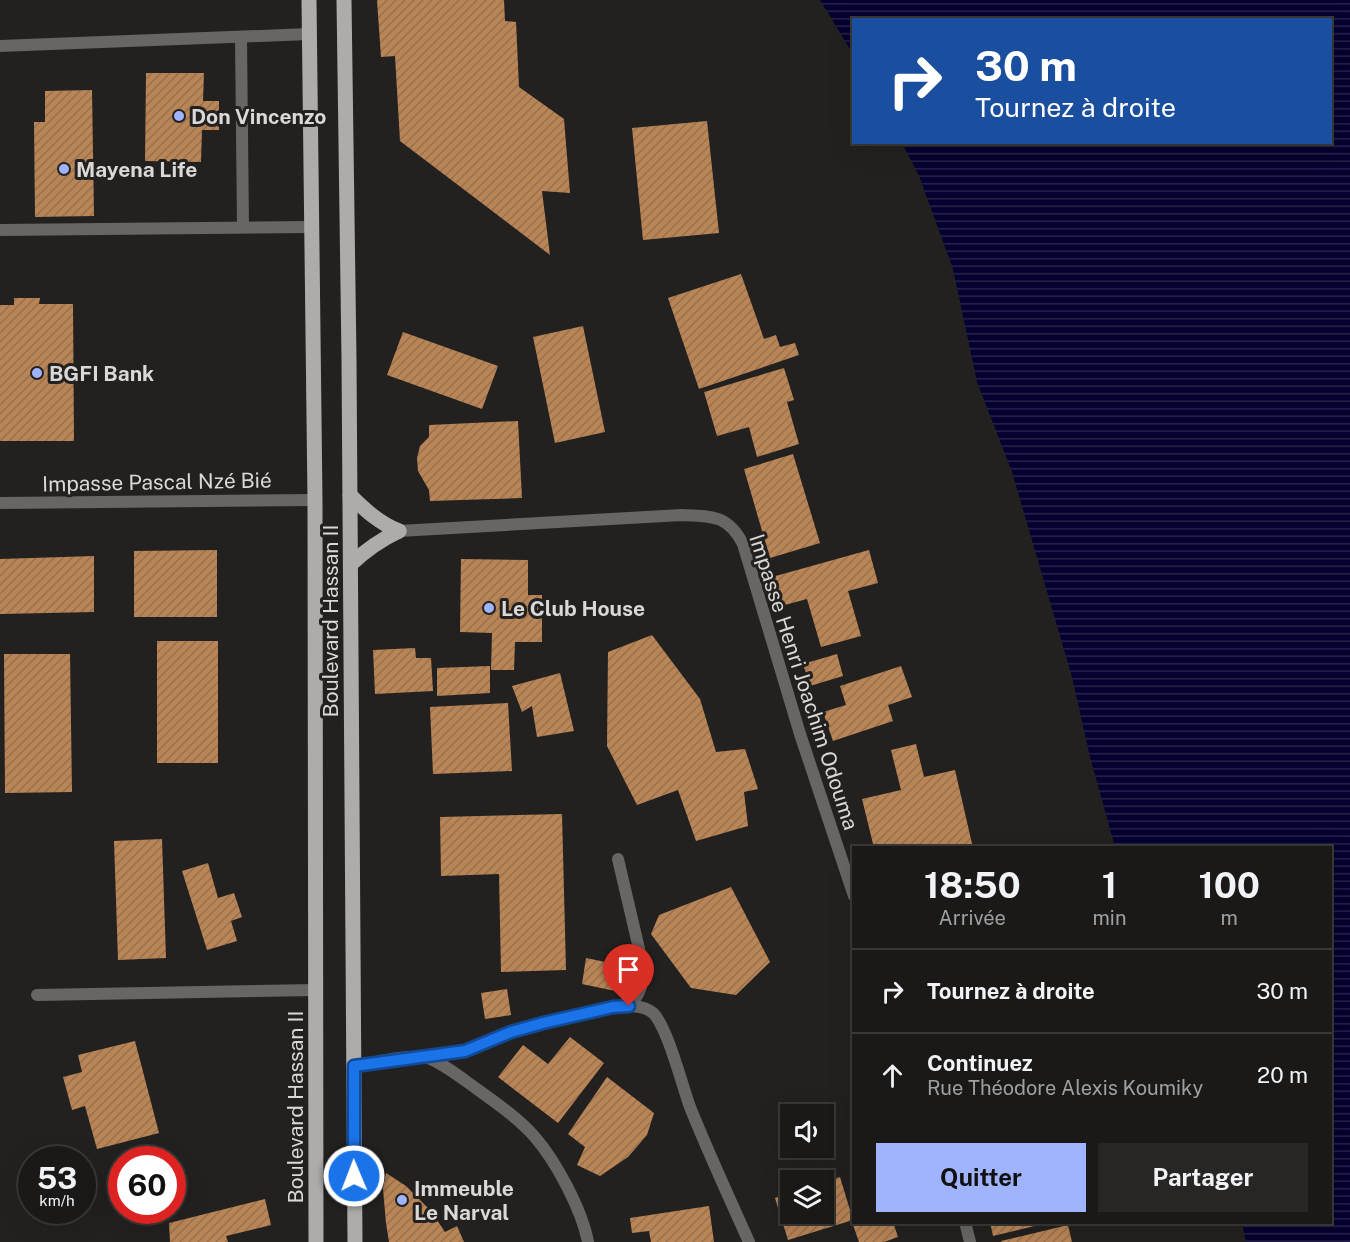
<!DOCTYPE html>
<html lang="fr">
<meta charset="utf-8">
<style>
:root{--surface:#1a1917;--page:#272624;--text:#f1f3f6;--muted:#9fa0a1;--line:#383836;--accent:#a0b3fd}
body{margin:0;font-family:"Public Sans",sans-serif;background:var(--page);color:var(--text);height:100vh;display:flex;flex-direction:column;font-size:22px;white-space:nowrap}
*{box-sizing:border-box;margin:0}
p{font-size:20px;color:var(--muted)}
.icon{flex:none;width:33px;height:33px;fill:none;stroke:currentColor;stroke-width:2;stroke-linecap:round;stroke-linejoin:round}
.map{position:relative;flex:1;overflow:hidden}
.drawer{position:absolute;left:852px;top:846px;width:480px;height:378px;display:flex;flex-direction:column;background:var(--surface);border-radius:0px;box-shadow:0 6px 24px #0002,0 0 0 2px var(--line)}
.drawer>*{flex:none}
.top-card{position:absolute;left:852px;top:18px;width:480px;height:126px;border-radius:0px;box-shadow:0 6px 24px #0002,0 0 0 2px var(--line);background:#1a4fa0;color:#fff;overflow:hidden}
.fabs{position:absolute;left:780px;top:1104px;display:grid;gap:12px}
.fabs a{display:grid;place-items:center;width:54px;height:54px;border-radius:0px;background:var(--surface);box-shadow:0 6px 24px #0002,0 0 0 2px var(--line);font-size:30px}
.speed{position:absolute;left:18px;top:1146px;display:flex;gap:12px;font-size:30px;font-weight:700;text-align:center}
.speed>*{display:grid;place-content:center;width:78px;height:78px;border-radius:50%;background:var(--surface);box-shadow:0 6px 24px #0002,0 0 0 2px var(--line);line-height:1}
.speed small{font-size:15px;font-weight:400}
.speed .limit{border:9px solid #d22;background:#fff;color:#111}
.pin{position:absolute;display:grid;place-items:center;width:51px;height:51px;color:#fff;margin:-62px -26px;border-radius:50% 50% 50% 0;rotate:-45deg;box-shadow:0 0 6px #0007}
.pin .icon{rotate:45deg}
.me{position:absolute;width:66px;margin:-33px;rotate:359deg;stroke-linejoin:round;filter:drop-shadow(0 0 4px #0008)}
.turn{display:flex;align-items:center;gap:21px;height:126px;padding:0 24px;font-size:27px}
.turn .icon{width:78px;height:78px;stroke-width:2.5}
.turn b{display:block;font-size:42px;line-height:51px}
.eta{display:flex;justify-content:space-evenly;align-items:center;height:102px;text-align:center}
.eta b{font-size:36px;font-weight:700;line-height:42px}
.primary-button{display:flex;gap:12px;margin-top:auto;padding:12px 24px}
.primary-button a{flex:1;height:69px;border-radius:0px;background:var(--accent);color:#111;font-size:24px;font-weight:700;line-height:69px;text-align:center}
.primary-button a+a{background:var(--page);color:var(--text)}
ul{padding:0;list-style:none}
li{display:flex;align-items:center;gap:18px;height:84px;padding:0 24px;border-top:2px solid var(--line)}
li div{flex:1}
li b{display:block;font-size:22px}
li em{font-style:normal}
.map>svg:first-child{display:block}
</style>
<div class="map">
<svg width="1350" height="1242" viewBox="0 0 1350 1242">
<defs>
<pattern id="water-rules" width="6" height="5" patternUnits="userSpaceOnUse" patternTransform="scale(1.5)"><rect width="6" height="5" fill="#04002f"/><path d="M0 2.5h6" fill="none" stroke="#28254c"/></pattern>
<pattern id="building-hatch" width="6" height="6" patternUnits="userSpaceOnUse" patternTransform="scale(1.5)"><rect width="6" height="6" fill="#ba8556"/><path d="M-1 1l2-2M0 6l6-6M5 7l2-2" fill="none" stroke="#96714f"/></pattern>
</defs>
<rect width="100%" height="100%" fill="#23211f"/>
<path fill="url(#water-rules)" d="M 820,0 L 1350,0 L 1350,1242 L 1246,1242 L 1242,1223 L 1330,1222 L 1330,848 L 1115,847 L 1090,757 L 1072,677 L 1012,472 L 977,382 L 953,269 L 919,176 L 902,143 L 1330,142 L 1330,20 L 854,20 L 853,54 Z"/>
<g fill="url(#building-hatch)">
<path d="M 377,0 L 504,0 L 505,21 L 516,22 L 519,87 L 564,119 L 570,193 L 542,191 L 550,255 L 400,141 L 395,56 L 381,57 Z"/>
<path d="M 146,73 L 204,73 L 203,101 L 219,101 L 219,130 L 202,130 L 201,162 L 145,161 Z"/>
<path d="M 92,90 L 94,216 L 35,217 L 34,122 L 45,122 L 45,91 Z"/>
<path d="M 707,121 L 719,233 L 643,240 L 632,128 Z"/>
<path d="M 741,274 L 764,339 L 776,335 L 780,347 L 795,343 L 799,355 L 699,389 L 668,298 Z"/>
<path d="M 14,298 L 40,298 L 39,304 L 73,304 L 74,441 L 0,441 L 0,305 L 14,305 Z"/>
<path d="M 583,326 L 605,432 L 555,443 L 533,337 Z"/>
<path d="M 403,332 L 498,366 L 482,409 L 387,375 Z"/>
<path d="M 784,368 L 794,400 L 787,402 L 799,444 L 757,457 L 749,427 L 717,436 L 704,392 Z"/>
<path d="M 518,421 L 522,498 L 430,501 L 429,490 L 418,471 L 417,458 L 420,446 L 429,437 L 429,425 Z"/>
<path d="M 793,454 L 820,543 L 770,558 L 744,469 Z"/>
<path d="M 217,550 L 217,617 L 134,617 L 134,551 Z"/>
<path d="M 869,550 L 878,583 L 848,591 L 861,636 L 821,647 L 807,599 L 781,606 L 772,577 Z"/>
<path d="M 94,556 L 94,612 L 0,614 L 0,559 Z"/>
<path d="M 461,559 L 528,560 L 528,595 L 542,595 L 542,642 L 515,642 L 514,670 L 491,670 L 492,633 L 460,632 Z"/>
<path d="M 652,635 L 700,699 L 716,752 L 745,749 L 758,789 L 744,792 L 748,826 L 696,841 L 678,790 L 637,805 L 607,746 L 608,652 Z"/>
<rect x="157" y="641" width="61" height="122"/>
<path d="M 415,648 L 416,658 L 431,658 L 433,691 L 375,694 L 373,650 Z"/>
<path d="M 4,654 L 70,654 L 72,792 L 5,793 Z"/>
<path d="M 837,654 L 843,676 L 810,686 L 803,664 Z"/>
<path d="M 490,666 L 490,693 L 437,696 L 437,668 Z"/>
<path d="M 901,666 L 912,697 L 888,705 L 893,721 L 833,741 L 823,712 L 846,705 L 840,686 Z"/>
<path d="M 560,673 L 574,731 L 537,737 L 532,706 L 522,712 L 512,686 Z"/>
<path d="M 508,703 L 512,771 L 433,774 L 430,707 Z"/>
<path d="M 916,744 L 924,777 L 955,770 L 973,848 L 874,848 L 862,799 L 901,790 L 891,750 Z"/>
<path d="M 562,814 L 566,970 L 501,972 L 499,874 L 441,876 L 440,817 Z"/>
<path d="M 162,839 L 166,958 L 118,960 L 114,841 Z"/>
<path d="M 208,863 L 218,898 L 234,893 L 242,917 L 231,921 L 237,941 L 207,950 L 182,871 Z"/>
<path d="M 731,887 L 770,962 L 736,995 L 691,988 L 651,934 L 659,915 Z"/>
<path d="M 586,958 L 620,965 L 615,991 L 582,984 Z"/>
<path d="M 507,989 L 511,1015 L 485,1019 L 481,993 Z"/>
<path d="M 570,1037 L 604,1063 L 558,1123 L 498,1077 L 523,1045 L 548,1064 Z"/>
<path d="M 135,1041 L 159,1133 L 97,1149 L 85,1106 L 72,1110 L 63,1077 L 82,1072 L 78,1055 Z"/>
<path d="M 607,1077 L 654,1113 L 647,1135 L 628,1157 L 600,1176 L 577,1165 L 585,1147 L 568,1134 Z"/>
<path d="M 386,1173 L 406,1186 L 431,1211 L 445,1232 L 457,1226 L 464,1242 L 389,1242 L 386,1223 L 383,1189 Z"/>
<path d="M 840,1177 L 853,1220 L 788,1240 L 775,1198 L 790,1193 L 790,1214 L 824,1214 L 824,1182 Z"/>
<path d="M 265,1199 L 271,1225 L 226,1236 L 228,1242 L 170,1242 L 169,1223 Z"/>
<path d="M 709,1206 L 714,1242 L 651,1242 L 649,1231 L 632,1233 L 630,1218 Z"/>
<path d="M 852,1222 L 893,1222 L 898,1237 L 884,1242 L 859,1242 Z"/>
<path d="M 990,1222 L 1046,1222 L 1047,1223 L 993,1236 Z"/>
<path d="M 1068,1225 L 1072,1242 L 1002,1242 L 1001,1241 Z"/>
</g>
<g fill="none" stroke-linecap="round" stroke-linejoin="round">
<g stroke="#676665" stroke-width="12">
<path d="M 241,37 L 243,227"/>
<path d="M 0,46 L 309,34"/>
<path d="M 0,230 L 312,227"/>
<path d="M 37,995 L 316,990"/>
</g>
<g stroke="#676665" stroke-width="12">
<path d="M 0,503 L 315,500"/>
<path d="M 399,531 L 682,515 C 712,516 728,515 743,544 L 800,734 L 854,896"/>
<path d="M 618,859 L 644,970 C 642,986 641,993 629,1006"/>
<path d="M 425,1057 L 464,1051 L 511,1032 L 613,1007 C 625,1006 642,1004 653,1013 C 667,1026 682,1085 690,1107 C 708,1152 729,1197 749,1242"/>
<path d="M 354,1066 C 374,1063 403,1055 423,1057 C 435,1058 459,1076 470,1084 C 492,1100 516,1116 534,1136 C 556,1161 582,1210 588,1242"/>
<path d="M 965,1222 L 970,1242"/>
</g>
<g stroke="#aeacaa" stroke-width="15">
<path d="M 309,0 L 315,500 L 316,1242"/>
<path d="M 344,0 L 349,359 L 355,1242"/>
<path d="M 350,495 C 365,510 379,523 399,531"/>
<path d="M 351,564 C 366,550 380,540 399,531"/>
</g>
</g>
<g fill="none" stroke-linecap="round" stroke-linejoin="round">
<g stroke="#114b97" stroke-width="15">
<path id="route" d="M 354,1176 L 354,1066 L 465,1051 L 511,1032 L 543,1023 L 613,1007 L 629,1006"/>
</g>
<use href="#route" stroke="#1a73e8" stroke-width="10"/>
</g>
<g fill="#a0b3fd" stroke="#23211f" stroke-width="2">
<circle cx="179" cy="116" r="6"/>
<circle cx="64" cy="169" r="6"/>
<circle cx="37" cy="373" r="6"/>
<circle cx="489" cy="608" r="6"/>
<circle cx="402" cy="1200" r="6"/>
</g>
<g text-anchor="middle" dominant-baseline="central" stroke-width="6" stroke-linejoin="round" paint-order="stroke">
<g font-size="21" font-weight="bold" fill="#dad9d7" stroke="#23211f" text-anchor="start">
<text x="191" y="116">Don Vincenzo</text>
<text x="76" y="169">Mayena Life</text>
<text x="49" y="373">BGFI Bank</text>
<text x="501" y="608">Le Club House</text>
<text x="414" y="1188">Immeuble<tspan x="414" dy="24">Le Narval</tspan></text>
</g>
<g font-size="21" fill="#dad9d7" stroke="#23211f">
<text transform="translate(157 482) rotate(-1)">Impasse Pascal Nzé Bié</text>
<text transform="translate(330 621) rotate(-90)">Boulevard Hassan II</text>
<text transform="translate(804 682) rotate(72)">Impasse Henri Joachim Odouma</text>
<text transform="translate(295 1107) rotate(-90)">Boulevard Hassan II</text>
</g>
</g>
</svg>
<div class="fabs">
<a><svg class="icon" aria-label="sound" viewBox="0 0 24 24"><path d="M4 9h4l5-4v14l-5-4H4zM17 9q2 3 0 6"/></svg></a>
<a><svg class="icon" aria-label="layers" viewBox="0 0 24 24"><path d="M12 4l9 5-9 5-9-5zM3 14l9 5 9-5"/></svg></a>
</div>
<div class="speed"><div>53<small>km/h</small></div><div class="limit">60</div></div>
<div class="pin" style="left:629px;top:1006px;background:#d93025"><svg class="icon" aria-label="arrive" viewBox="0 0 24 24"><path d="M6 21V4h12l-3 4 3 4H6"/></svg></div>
<svg class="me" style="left:354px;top:1176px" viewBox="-20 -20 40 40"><circle r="17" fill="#1a73e8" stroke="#fff" stroke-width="3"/><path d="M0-11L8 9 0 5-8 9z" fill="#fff"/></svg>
<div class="top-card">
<div class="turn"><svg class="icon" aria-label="right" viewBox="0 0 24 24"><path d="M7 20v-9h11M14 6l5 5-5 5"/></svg><div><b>30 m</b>Tournez à droite</div></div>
</div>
<section class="drawer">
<div class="eta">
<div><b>18:50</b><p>Arrivée</p></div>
<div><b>1</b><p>min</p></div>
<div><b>100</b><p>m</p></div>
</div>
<ul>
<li><svg class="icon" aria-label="right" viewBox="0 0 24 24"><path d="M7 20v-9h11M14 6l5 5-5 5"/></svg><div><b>Tournez à droite</b></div><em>30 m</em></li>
<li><svg class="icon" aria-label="ahead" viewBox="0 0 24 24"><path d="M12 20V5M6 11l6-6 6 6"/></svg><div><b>Continuez</b><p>Rue Théodore Alexis Koumiky</p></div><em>20 m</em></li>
</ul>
<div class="primary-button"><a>Quitter</a><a>Partager</a></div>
</section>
</div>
